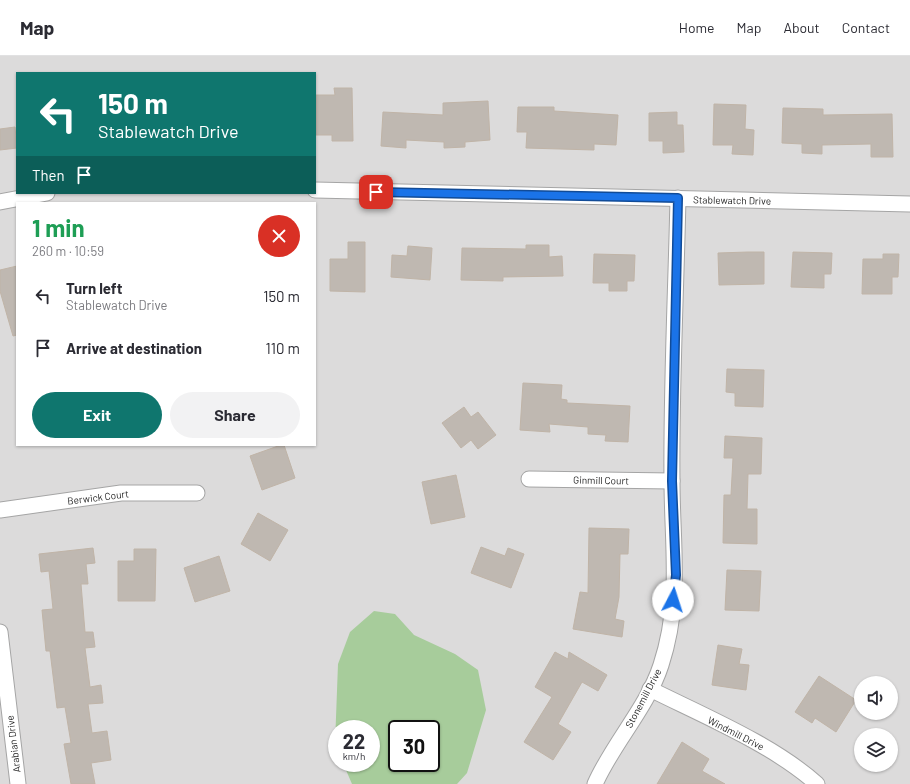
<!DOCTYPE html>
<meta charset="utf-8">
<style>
:root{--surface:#fff;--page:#f2f2f3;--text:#2b2b33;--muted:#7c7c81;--line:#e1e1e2;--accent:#0f766e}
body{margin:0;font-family:Barlow,sans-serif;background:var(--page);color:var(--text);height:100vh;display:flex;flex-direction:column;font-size:15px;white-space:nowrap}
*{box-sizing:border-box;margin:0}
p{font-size:13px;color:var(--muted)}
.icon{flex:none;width:22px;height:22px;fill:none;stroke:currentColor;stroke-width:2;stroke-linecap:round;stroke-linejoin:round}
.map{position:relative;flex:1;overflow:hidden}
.sheet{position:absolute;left:16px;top:146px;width:300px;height:244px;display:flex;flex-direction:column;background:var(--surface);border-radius:0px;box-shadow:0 1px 3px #0004}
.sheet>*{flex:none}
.banner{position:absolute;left:16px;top:16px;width:300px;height:122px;border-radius:0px;box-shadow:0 1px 3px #0004;background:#0f766e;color:#fff;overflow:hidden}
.fabs{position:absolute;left:854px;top:620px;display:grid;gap:8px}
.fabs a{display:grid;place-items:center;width:44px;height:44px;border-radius:50%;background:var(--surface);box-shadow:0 1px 3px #0004;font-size:20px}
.speed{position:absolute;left:328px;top:664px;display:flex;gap:8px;font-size:20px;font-weight:700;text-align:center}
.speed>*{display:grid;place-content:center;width:52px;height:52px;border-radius:50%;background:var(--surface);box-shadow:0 1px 3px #0004;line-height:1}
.speed small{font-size:10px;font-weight:400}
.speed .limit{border:2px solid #111;border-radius:6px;background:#fff;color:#111}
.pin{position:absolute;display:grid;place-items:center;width:34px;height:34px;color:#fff;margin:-17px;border-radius:8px;box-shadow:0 2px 6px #0006}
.me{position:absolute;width:44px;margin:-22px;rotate:5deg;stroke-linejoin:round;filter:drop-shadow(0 0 3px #0008)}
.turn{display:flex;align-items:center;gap:14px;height:84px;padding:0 16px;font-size:18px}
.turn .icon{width:52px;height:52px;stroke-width:2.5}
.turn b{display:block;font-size:28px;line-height:34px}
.then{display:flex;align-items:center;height:38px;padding:0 16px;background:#0003;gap:8px;font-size:15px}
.round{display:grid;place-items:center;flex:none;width:42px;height:42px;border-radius:21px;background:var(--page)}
.headline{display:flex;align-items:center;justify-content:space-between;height:68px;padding:0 16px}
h1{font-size:24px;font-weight:700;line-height:30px;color:#1e9e55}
.primary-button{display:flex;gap:8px;margin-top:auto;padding:8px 16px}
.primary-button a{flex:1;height:46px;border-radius:24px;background:var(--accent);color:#fff;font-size:16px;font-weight:700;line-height:46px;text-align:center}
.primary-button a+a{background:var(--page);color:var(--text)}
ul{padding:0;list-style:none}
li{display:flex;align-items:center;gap:12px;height:52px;padding:0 16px}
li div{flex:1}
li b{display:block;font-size:15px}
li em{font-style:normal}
header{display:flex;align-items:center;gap:24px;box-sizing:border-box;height:56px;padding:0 20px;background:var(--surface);border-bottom:1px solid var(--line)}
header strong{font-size:19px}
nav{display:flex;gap:22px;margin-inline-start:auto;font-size:14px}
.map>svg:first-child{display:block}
</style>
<header>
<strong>Map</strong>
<nav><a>Home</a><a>Map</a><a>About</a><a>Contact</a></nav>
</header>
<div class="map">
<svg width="910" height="728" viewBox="0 0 910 728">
<rect width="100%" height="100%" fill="#efece5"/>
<path fill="#dcdbdb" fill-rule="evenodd" d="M 0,0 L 910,0 L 910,728 L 0,728 ZM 17,17 L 315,17 L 315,137 L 17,137 ZM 17,147 L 315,147 L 315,389 L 17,389 ZM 861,627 L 891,627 L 891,657 L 861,657 ZM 337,673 L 371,673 L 371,707 L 337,707 ZM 397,673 L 431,673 L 431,707 L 397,707 ZM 861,679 L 891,679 L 891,709 L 861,709 Z"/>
<path fill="#a7cc9b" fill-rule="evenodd" d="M 374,555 L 395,558 L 414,579 L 455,598 L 478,614 L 486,654 L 467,717 L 457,728 L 352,728 L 343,707 L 371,707 L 371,673 L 337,673 L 337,692 L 335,688 L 338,608 L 350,576 ZM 397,673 L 431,673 L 431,707 L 397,707 Z"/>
<g fill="#bfb8b1" stroke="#c0b4a7">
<path d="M 334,32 L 352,32 L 353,85 L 332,85 L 332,79 L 316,79 L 316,39 L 335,39 Z"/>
<path d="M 488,45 L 490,84 L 465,86 L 465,91 L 444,92 L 444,86 L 406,84 L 406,92 L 381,90 L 383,56 L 443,59 L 443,47 Z"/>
<path d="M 714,48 L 746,49 L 745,73 L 754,74 L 753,99 L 732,98 L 733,89 L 713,89 Z"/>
<path d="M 518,51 L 554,51 L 554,55 L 618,59 L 616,89 L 594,88 L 594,94 L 526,92 L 527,76 L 517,76 Z"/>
<path d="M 783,52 L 823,53 L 823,59 L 892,58 L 893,101 L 871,101 L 871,88 L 822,89 L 822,98 L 802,97 L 802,88 L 782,87 Z"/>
<path d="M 677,56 L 677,69 L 683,69 L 684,96 L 663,97 L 663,85 L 649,85 L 649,57 Z"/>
<path d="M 15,71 L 17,92 L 0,94 L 0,73 Z"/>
<path d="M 348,186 L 365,186 L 365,236 L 330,235 L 330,203 L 348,203 Z"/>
<path d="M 526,189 L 549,189 L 549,201 L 562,200 L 563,220 L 503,221 L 503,225 L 461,224 L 462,192 L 526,193 Z"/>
<path d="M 408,190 L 432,192 L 430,224 L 391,221 L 392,199 L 407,200 Z"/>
<path d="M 748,196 L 764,196 L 764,228 L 719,229 L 718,197 Z"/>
<path d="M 793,196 L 832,197 L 831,218 L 824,218 L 824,232 L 791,231 Z"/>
<path d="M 594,198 L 635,199 L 634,225 L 627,225 L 627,235 L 609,235 L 609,227 L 593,227 Z"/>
<path d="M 883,198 L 899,198 L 898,221 L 892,221 L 892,238 L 862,238 L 863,203 L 883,203 Z"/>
<path d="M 17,210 L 17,279 L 13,280 L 0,235 L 0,214 Z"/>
<path d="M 727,313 L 764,314 L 763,351 L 735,350 L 735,337 L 726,336 Z"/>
<path d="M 523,327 L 562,329 L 561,343 L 567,344 L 567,347 L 630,350 L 628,386 L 605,385 L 606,379 L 588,378 L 588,371 L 549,368 L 550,376 L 520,374 Z"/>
<path d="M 464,351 L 471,361 L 478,356 L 496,379 L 478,393 L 471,384 L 461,392 L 442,367 Z"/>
<path d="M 725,380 L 762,382 L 761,418 L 748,418 L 747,453 L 757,453 L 757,488 L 723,487 L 724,439 L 731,439 L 733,402 L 724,402 Z"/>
<path d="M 281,389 L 284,389 L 295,422 L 262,434 L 250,400 Z"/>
<path d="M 456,419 L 465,461 L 431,468 L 422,426 Z"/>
<path d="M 258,457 L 288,474 L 270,505 L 241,488 Z"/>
<path d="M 589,472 L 629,473 L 628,498 L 620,498 L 619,541 L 615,563 L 624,565 L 622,581 L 573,573 L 580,536 L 588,537 Z"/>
<path d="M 481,491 L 505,500 L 508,492 L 524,498 L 511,532 L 471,517 Z"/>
<path d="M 93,492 L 95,507 L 86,508 L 88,528 L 81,528 L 85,576 L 93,576 L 95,591 L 85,592 L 90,631 L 101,629 L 103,647 L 88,648 L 92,677 L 107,675 L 111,704 L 91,707 L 95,728 L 71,728 L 64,688 L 71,687 L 65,651 L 57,652 L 50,595 L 46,595 L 42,554 L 53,553 L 49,515 L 41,516 L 39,498 Z"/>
<path d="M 134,493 L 156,493 L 155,545 L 118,545 L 118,505 L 134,505 Z"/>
<path d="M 219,500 L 230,535 L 195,546 L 184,512 Z"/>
<path d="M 727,514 L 761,515 L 759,555 L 725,554 Z"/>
<path d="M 718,589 L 742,593 L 739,608 L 749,609 L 746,634 L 712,629 Z"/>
<path d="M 555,596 L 568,603 L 569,596 L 607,619 L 598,635 L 582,626 L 558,668 L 571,676 L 553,704 L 524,686 L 552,641 L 535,631 Z"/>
<path d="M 819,620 L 856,644 L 836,676 L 815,662 L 812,667 L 795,656 Z"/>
<path d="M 682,686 L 709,703 L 702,715 L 725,728 L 657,728 Z"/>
</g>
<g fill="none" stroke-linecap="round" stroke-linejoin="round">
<g stroke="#a5a5a5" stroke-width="17">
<g id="minor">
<path d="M 315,134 L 910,148"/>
<path d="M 0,146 L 47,137"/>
<path d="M 529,423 L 672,425"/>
<path d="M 0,454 L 121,437 L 197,437"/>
<path d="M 0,576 L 18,728"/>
<path d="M 650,633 C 704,660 772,688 817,728"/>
<path d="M 595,728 C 613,687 647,652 661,609 C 682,545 672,489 672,425 C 671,331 676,236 678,142"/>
</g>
</g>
<use href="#minor" stroke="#fff" stroke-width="15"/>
</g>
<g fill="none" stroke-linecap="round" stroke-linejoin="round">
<g stroke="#114b97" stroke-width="10">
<path id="route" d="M 376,136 L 678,142 L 672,425 L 676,519 L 673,544"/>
</g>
<use href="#route" stroke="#1a73e8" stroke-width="7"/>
</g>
<g text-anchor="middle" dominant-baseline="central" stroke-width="3.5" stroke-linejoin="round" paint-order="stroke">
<g font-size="10" fill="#1e1e1e" stroke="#fff">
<text transform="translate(732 144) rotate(1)">Stablewatch Drive</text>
<text transform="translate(601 424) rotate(1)">Ginmill Court</text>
<text transform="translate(98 441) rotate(-7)">Berwick Court</text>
<text transform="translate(643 642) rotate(-62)">Stonemill Drive</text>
<text transform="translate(736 677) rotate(27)">Windmill Drive</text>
<text transform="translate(13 688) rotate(-97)">Arabian Drive</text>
</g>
</g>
</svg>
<div class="fabs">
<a><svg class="icon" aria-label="sound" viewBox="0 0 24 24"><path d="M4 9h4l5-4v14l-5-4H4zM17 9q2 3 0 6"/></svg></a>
<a><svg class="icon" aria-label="layers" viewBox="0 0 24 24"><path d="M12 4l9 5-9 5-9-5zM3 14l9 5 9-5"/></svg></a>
</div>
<div class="speed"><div>22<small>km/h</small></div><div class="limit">30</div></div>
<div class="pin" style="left:376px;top:136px;background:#d93025"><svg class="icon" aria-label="arrive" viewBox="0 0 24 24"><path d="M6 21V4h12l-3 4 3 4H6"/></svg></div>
<svg class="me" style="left:673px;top:544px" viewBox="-20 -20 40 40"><circle r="19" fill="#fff"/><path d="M0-13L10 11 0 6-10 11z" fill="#1a73e8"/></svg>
<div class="banner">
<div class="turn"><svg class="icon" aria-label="left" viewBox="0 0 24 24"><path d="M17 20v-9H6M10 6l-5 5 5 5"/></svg><div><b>150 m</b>Stablewatch Drive</div></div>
<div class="then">Then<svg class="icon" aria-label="arrive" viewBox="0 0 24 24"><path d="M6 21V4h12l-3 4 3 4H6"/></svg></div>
</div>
<section class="sheet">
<div class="headline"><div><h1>1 min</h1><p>260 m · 10:59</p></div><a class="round" style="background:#d93025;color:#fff"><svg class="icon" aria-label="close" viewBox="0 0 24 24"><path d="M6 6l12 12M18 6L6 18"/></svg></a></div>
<ul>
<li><svg class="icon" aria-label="left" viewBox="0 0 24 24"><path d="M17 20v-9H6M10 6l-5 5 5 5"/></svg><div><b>Turn left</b><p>Stablewatch Drive</p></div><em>150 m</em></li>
<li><svg class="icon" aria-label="arrive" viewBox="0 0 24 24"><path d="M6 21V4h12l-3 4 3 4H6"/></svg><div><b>Arrive at destination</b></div><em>110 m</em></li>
</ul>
<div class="primary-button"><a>Exit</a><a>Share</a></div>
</section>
</div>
